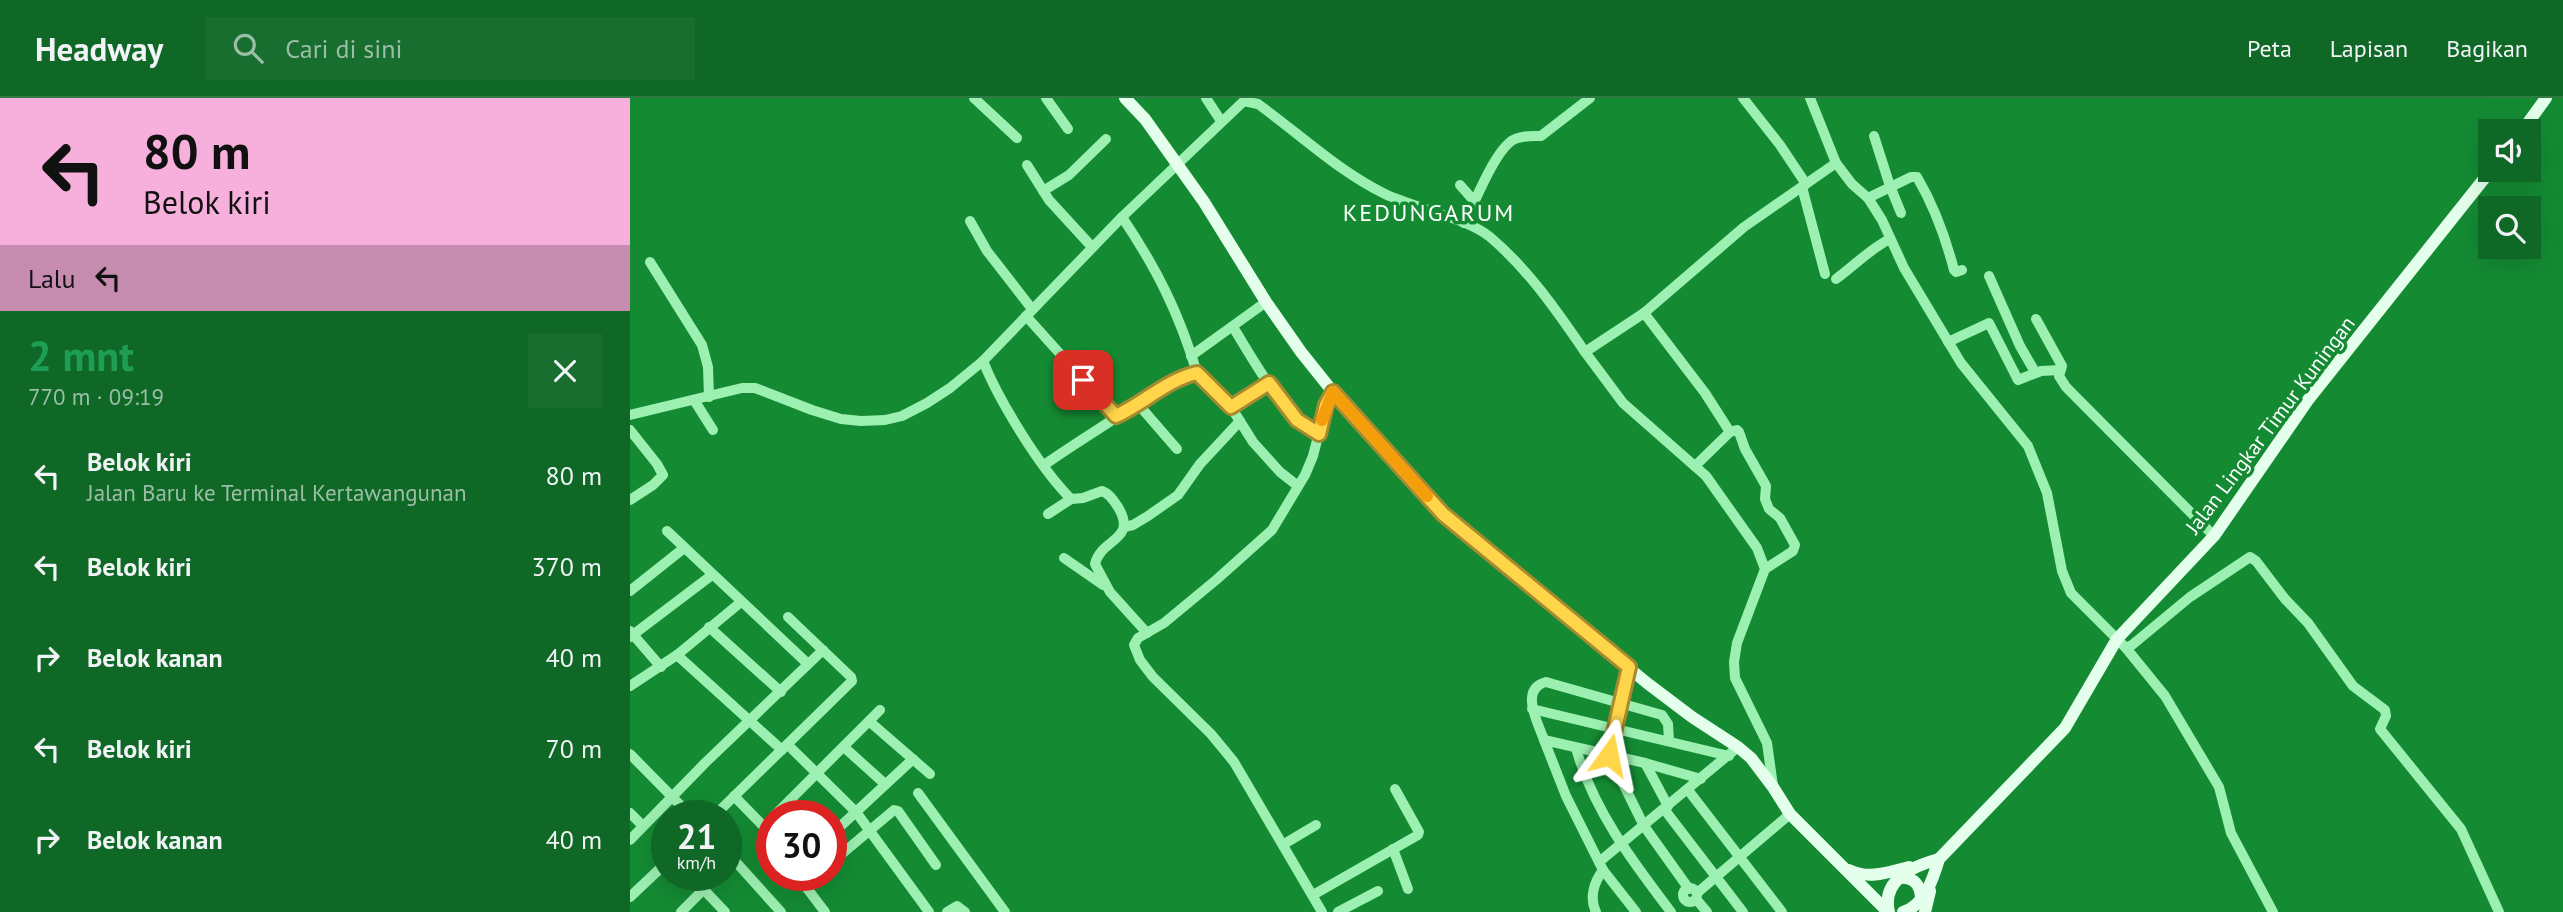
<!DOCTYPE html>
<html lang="id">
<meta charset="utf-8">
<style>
:root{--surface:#0f6826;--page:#186e2e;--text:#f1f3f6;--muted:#9bbea7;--line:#2f7b43}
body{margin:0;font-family:"PT Sans",sans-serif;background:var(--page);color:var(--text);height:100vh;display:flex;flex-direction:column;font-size:26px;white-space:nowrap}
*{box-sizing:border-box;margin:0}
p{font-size:23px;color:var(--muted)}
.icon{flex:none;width:38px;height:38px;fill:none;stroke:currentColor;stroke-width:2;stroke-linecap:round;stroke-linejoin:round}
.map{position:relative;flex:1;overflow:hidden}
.sheet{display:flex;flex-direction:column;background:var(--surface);width:630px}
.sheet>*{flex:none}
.guide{background:#f7afdb;color:#111;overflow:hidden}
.controls{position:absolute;left:1848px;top:21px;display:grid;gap:14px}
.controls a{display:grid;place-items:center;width:63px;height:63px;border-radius:0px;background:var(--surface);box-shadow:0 7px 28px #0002;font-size:35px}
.speed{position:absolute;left:21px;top:702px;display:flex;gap:14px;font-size:35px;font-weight:700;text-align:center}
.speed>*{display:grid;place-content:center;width:91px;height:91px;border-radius:50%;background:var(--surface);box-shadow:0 7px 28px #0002;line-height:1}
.speed small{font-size:18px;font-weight:400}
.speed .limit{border:10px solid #d22;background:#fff;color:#111}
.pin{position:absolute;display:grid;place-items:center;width:60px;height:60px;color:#fff;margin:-30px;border-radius:14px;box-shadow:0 4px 10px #0006}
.me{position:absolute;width:77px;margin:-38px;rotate:12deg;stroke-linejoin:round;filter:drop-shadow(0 0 5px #0008)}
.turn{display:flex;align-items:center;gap:24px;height:147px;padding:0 28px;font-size:32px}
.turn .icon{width:91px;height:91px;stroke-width:2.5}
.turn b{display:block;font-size:49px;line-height:60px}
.then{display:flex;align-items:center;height:66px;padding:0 28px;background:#0003;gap:14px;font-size:26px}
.round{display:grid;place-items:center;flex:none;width:74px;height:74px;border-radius:0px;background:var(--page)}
.overview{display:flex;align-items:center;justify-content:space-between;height:119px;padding:0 28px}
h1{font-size:42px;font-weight:600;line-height:52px;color:#1e9e55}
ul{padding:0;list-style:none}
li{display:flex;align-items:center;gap:21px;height:91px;padding:0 28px}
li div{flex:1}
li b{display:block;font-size:26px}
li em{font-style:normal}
header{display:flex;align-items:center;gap:42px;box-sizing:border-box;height:98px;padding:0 35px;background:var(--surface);border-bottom:2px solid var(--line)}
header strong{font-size:33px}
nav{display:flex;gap:38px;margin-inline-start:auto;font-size:24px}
.search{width:490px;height:63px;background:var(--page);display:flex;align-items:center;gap:18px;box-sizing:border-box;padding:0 24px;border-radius:0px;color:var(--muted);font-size:26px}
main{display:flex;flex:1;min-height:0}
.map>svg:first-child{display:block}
</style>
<header>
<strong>Headway</strong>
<div class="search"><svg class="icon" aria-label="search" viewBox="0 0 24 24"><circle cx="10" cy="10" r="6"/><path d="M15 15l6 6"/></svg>Cari di sini</div>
<nav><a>Peta</a><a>Lapisan</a><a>Bagikan</a></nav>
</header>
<main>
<section class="sheet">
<div class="guide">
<div class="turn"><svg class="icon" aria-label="left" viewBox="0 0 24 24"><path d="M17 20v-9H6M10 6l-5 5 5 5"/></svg><div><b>80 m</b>Belok kiri</div></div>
<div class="then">Lalu<svg class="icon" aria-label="left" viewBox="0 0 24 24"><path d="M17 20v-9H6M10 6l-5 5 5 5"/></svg></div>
</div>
<div class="overview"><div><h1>2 mnt</h1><p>770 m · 09:19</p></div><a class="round"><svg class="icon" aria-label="close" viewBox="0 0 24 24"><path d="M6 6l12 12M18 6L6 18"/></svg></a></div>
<ul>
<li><svg class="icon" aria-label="left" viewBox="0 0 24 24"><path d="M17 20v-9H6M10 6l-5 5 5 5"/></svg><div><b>Belok kiri</b><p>Jalan Baru ke Terminal Kertawangunan</p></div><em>80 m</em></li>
<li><svg class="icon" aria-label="left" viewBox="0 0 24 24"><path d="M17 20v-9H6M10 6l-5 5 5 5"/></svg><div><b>Belok kiri</b></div><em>370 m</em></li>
<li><svg class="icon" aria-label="right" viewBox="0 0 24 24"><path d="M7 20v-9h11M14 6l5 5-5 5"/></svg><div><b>Belok kanan</b></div><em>40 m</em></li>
<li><svg class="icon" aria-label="left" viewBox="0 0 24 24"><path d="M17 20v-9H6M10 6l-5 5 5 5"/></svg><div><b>Belok kiri</b></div><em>70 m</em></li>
<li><svg class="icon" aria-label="right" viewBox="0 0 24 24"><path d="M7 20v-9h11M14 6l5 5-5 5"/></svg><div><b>Belok kanan</b></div><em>40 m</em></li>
</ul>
</section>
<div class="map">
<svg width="1933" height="814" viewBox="0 0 1933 814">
<rect width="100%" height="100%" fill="#148b33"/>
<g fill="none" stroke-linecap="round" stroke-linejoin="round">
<g stroke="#9cf0b1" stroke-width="10">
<path d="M 344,0 L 387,40"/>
<path d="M 416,0 L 438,31"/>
<path d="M 576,0 L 591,23"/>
<path d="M 1113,0 L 1150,47 L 1176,86"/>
<path d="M 1244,38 L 1260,88 L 1271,115"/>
<path d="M 1206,65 L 1222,86 L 1238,100 L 1252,122 L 1274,170 L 1331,265 L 1398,348 L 1417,395 L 1432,473 L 1441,495 L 1496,550 L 1535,598 L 1589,689 L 1601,735 L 1643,814"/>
<path d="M 397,67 L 419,102 L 462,149"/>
<path d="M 830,87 L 845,104"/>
<path d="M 1172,89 L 1195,176"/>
<path d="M 413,93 L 439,77 L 476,41"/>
<path d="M 1238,100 L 1281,79 L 1287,79 C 1304,108 1316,141 1324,172 L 1326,174 L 1332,172"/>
<path d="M 492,119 C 527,171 549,215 567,275"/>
<path d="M 340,123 L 357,153 L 402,211"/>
<path d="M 834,125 C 846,103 862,59 880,44 C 888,37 903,38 911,38 L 960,0"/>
<path d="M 20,164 L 72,247 L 78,269 L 79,299"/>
<path d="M 1359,178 L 1390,248 L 1405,274"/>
<path d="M 1206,181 C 1224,168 1241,150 1260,141"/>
<path d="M 1014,215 L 1075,295 L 1100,334 L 1065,368"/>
<path d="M 396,218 L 486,318"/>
<path d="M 1406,221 L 1432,268 L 1429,278 L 1436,289 L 1584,438"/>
<path d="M 603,229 C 623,261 654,320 689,336"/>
<path d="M 1318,244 L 1359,225 L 1388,282 L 1411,273 L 1430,272"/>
<path d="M 955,254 L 993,305 L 1076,378 L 1127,450 L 1135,471 L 1107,545 L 1104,564 L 1105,580 L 1137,645 L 1143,688"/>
<path d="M 561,258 L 636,204"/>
<path d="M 353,263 C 369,303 410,370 441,401 L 453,400 L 472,393 C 480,396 483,402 488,409 C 508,443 471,440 465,466 L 480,494 L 517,535"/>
<path d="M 64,302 L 83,332"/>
<path d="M 508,306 L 547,351"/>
<path d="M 601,309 L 639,285"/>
<path d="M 0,317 L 112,290 L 125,290 L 182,312 L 211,321 L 231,323 L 255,322 L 272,318 L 297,305 L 320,290 L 353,263 L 492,119 L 614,3 L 628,6 C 671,37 708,73 755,96 C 784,110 837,120 860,139 C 898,171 927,213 955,254 L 1014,215 L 1114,129 L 1206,65 L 1180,0"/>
<path d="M 0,332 L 27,366 L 33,377 L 23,387 L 0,402"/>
<path d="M 1100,334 L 1107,332 L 1109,334 L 1115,351 L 1136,388 L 1135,401 L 1139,411 L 1150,420 L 1165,447 L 1163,453 L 1135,471"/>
<path d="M 414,367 C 441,348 469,331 496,313 C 518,300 540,281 567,275 L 601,309 L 623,344 L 650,374 L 668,388"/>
<path d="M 418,416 L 441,401"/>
<path d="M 494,429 L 503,427 L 518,418 L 548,397 L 570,366 L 610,323"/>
<path d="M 37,433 L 178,566"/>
<path d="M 434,460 L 473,487"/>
<path d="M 0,493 L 54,450"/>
<path d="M 79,529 L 151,594"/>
<path d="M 0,533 L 31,569"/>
<path d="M 0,539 L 82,477"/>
<path d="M 1496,550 L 1502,547 L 1560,499 L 1620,459 L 1626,463 L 1655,501 L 1678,525 L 1723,588 L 1755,612 L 1756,618 L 1750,631 L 1831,731 L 1869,814"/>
<path d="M 47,557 L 111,504"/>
<path d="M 999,569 L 979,657 L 1014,728 L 1059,791"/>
<path d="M 0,588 L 47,557 L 152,652"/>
<path d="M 902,611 L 1099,658"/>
<path d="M 240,624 L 300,676"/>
<path d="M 914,642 C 908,625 889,591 916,584 L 1032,617 L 1038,626 L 1039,643"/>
<path d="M 158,647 L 226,714 L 299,814"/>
<path d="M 215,650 L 255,686"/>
<path d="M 946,650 C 963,712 1003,764 1041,814"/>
<path d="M 0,656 L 61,718"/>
<path d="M 1015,665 L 1038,708"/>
<path d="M 1058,692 L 1152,814"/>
<path d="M 288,695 L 375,814"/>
<path d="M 104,698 L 142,737"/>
<path d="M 160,702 L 176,718"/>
<path d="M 1034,711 L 1113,814"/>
<path d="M 0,715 L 13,728"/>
<path d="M 84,718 L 222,583 L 221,579 L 158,519"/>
<path d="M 144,718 L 250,612"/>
<path d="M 201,737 L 283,661"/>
<path d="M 0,742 L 76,664 L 193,552"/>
<path d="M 654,746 L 686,727"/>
<path d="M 763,751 L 778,791"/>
<path d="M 96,753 L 151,814"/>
<path d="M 969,764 L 936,698 L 914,642 L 1015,665 L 1071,681"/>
<path d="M 201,765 L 264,712 L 268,713 L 306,767"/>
<path d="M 973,772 L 1006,814"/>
<path d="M 60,777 L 95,814"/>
<path d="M 187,777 L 176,789 L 195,814"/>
<circle cx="1060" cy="797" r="7"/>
<path d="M 1067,795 L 1160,716"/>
<path d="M 683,797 L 788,737 L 789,734 L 765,691"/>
<path d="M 0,799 L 37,764"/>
<path d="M 1066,801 L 1077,814"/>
<path d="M 51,814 L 74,791"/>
<path d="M 317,814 L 327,808 L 335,814"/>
<path d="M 692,814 L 604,664 L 581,636 L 523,579 L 510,562 L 504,547 L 508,540 L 534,525 L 586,482 L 642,432 L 675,377 L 683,358 L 696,307 L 703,294"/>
<path d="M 708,814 L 748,793"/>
<path d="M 966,814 C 959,800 964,784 973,772 L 969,764 L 1108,649"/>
</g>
<g stroke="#e5ffed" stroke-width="12">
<path d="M 495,0 L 515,21 L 574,104 L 636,204 L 671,254 L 703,294 L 813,416 L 1017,585 L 1062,619 L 1108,649 L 1121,660 L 1143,689 L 1160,716 L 1258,814"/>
<path d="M 1892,33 L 1916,0"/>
<path d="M 1219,772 C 1239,782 1259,774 1279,769"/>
<path d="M 1268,780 C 1284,778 1291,787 1291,802"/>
<path d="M 1259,814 C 1251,782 1283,768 1309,761"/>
<path d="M 1273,814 C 1295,807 1303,781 1309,761 L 1435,630 L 1487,541 L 1584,438 L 1678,302 L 1861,72"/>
<path d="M 1295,814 L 1300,793"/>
</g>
</g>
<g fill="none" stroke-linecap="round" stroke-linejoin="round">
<g stroke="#a68a30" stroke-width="18">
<path id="route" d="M 453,282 L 486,318 C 513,306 536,282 567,275 L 601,309 L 639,285 L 667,322 L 689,336 L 696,307 L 703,294 L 813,416 L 999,569 L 979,657"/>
</g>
<use href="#route" stroke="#ffd54a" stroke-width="12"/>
<path stroke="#f59e0b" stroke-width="12" d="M 692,322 L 703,294 L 797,398"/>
</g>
<g text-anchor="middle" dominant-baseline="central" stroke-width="7" stroke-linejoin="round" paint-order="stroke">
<g font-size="21" fill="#fff" stroke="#148b33">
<text transform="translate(1640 327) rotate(-53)">Jalan Lingkar Timur Kuningan</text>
</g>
<g font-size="24" letter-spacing="2" fill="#fff" stroke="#148b33">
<text x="799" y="114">KEDUNGARUM</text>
</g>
</g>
</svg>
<div class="controls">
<a><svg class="icon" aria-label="sound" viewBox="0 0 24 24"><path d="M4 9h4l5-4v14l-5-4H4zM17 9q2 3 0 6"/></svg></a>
<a><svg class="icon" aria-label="search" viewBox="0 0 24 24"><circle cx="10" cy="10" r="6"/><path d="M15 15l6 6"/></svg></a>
</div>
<div class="speed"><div>21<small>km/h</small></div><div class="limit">30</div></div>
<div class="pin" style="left:453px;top:282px;background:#d93025"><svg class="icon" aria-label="arrive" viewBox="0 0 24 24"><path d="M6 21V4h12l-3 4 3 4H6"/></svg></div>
<svg class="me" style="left:979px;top:657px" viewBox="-20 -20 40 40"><path d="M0-17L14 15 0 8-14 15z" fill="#ffd54a" stroke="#fff" stroke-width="4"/></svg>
</div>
</main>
